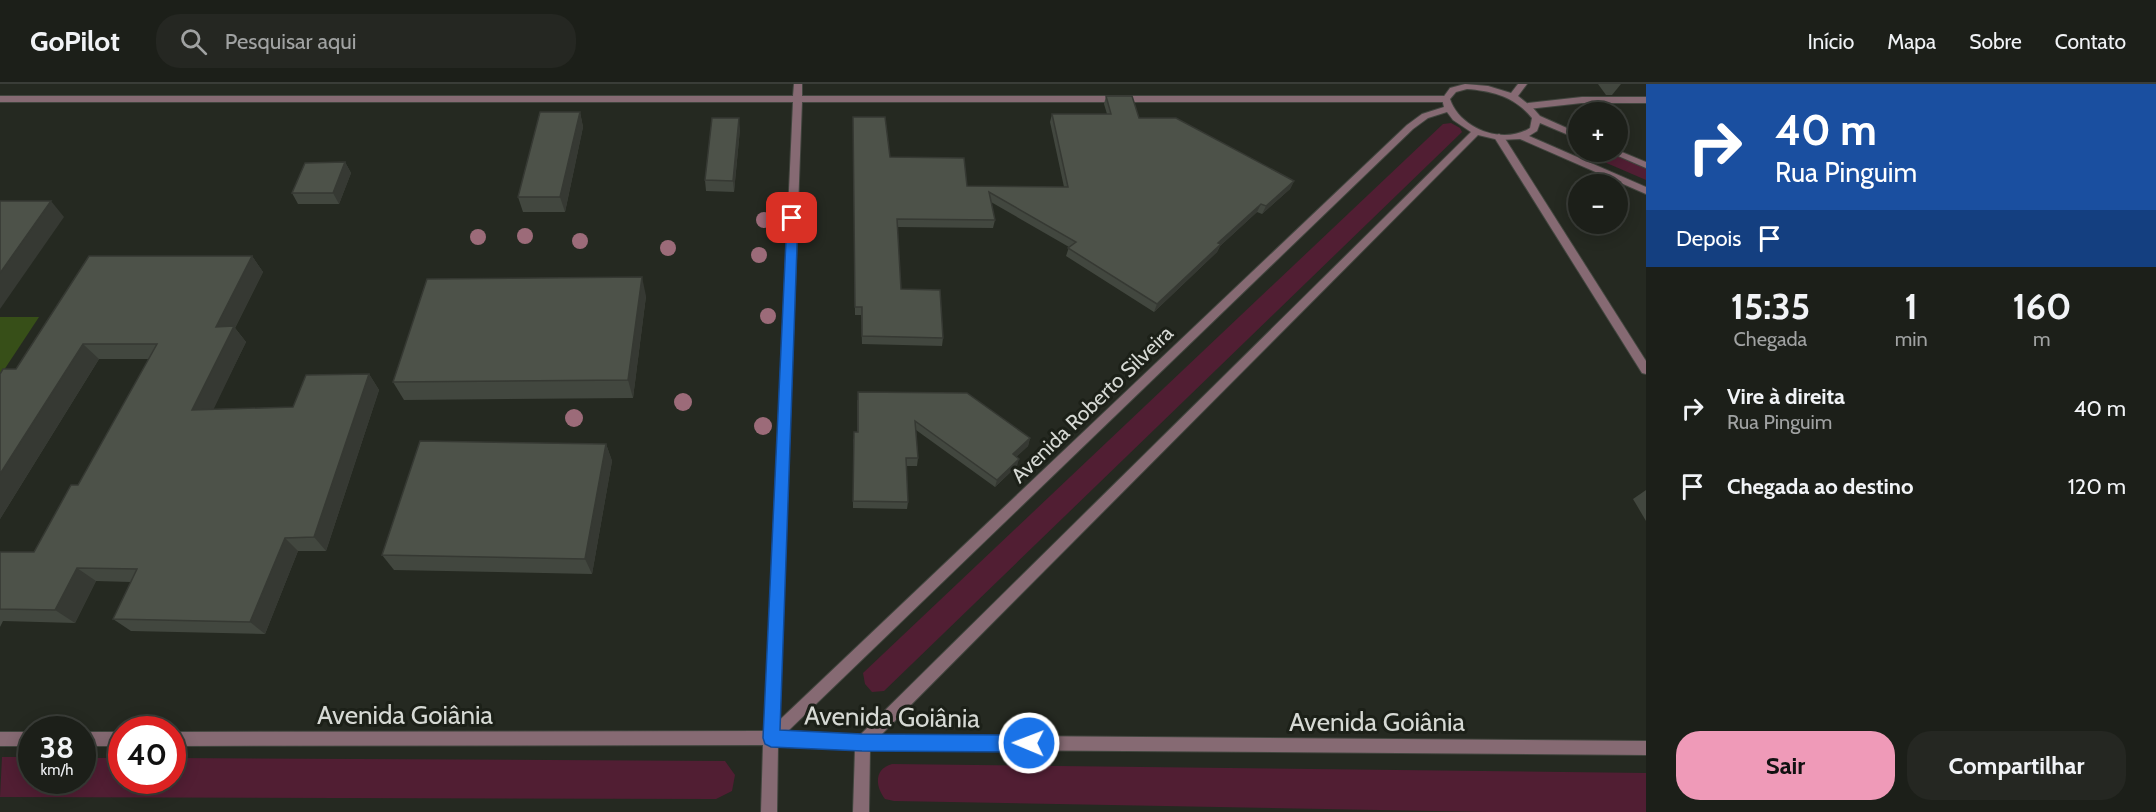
<!DOCTYPE html>
<html lang="pt">
<meta charset="utf-8">
<style>
:root{--surface:#1c1f19;--page:#252722;--text:#f1f3f6;--muted:#a0a2a2;--line:#3a3d38;--accent:#ef9ab8}
body{margin:0;font-family:Cabin,sans-serif;background:var(--page);color:var(--text);height:100vh;display:flex;flex-direction:column;font-size:22px;white-space:nowrap}
*{box-sizing:border-box;margin:0}
p{font-size:20px;color:var(--muted)}
.icon{flex:none;width:33px;height:33px;fill:none;stroke:currentColor;stroke-width:2;stroke-linecap:round;stroke-linejoin:round}
.map{position:relative;flex:1;overflow:hidden}
.side{display:flex;flex-direction:column;background:var(--surface);width:510px}
.side>*{flex:none}
.top-card{background:#1a4fa0;color:#fff;overflow:hidden}
.tools{position:absolute;left:1568px;top:18px;display:grid;gap:12px}
.tools a{display:grid;place-items:center;width:60px;height:60px;border-radius:50%;background:var(--surface);box-shadow:0 3px 15px #0003,0 0 0 2px var(--line);font-size:30px}
.speed{position:absolute;left:18px;top:632px;display:flex;gap:12px;font-size:30px;font-weight:700;text-align:center}
.speed>*{display:grid;place-content:center;width:78px;height:78px;border-radius:50%;background:var(--surface);box-shadow:0 3px 15px #0003,0 0 0 2px var(--line);line-height:1}
.speed small{font-size:15px;font-weight:400}
.speed .limit{border:9px solid #d22;background:#fff;color:#111}
.pin{position:absolute;display:grid;place-items:center;width:51px;height:51px;color:#fff;margin:-26px;border-radius:12px;box-shadow:0 3px 9px #0006}
.me{position:absolute;width:66px;margin:-33px;rotate:271deg;stroke-linejoin:round;filter:drop-shadow(0 0 4px #0008)}
.turn{display:flex;align-items:center;gap:21px;height:126px;padding:0 30px;font-size:27px}
.turn .icon{width:78px;height:78px;stroke-width:2.5}
.turn b{display:block;font-size:42px;line-height:51px}
.then{display:flex;align-items:center;height:57px;padding:0 30px;background:#0003;gap:12px;font-size:22px}
.eta{display:flex;justify-content:space-evenly;align-items:center;height:102px;text-align:center}
.eta b{font-size:36px;font-weight:700;line-height:42px}
.cta{display:flex;gap:12px;margin-top:auto;padding:12px 30px}
.cta a{flex:1;height:69px;border-radius:24px;background:var(--accent);color:#111;font-size:24px;font-weight:700;line-height:69px;text-align:center}
.cta a+a{background:var(--page);color:var(--text)}
ul{padding:0;list-style:none}
li{display:flex;align-items:center;gap:18px;height:78px;padding:0 30px}
li div{flex:1}
li b{display:block;font-size:22px}
li em{font-style:normal}
header{display:flex;align-items:center;gap:36px;box-sizing:border-box;height:84px;padding:0 30px;background:var(--surface);border-bottom:2px solid var(--line)}
header strong{font-size:28px}
nav{display:flex;gap:33px;margin-inline-start:auto;font-size:21px}
.search{width:420px;height:54px;background:var(--page);display:flex;align-items:center;gap:15px;box-sizing:border-box;padding:0 21px;border-radius:24px;color:var(--muted);font-size:22px}
main{display:flex;flex:1;min-height:0}
.map>svg:first-child{display:block}
</style>
<header>
<strong>GoPilot</strong>
<div class="search"><svg class="icon" aria-label="search" viewBox="0 0 24 24"><circle cx="10" cy="10" r="6"/><path d="M15 15l6 6"/></svg>Pesquisar aqui</div>
<nav><a>Início</a><a>Mapa</a><a>Sobre</a><a>Contato</a></nav>
</header>
<main>
<div class="map">
<svg width="1646" height="728" viewBox="0 0 1646 728">
<rect width="100%" height="100%" fill="#252921"/>
<g fill="#511e33">
<path d="M 1451,39 L 1460,44 L 1462,48 L 884,607 L 872,608 L 865,600 L 863,589 L 1443,40 Z"/>
<path d="M 1581,68 L 1609,68 L 1646,84 L 1646,96 Z"/>
<path d="M 2,673 L 31,673 L 32,696 L 82,696 L 83,674 L 121,674 L 122,696 L 172,696 L 173,674 L 725,677 L 735,691 L 732,707 L 716,715 L 0,713 Z"/>
<path d="M 892,680 L 1646,689 L 1646,728 L 1488,728 L 894,717 L 885,715 C 875,702 874,685 892,680 Z"/>
</g>
<path fill="#374f18" d="M 0,233 L 39,233 L 0,292 Z"/>
<g fill="none" stroke-linecap="round" stroke-linejoin="round">
<g stroke="#41453e" stroke-width="2">
<g id="minor">
<path d="M 794,0 L 802,0 L 802,12 L 1446,12 L 1450,15 L 1446,18 L 802,18 L 778,654 L 776,659 L 771,661 L 766,659 L 764,654 L 793,18 L 0,18 L 0,12 L 793,12 Z"/>
<path d="M 1582,13 L 1646,13 L 1646,19 L 1582,19 L 1528,25 L 1524,22 L 1528,19 Z"/>
<path d="M 1499,50 L 1504,53 L 1646,277 L 1646,290 L 1642,289 L 1494,53 Z"/>
</g>
</g>
<g stroke="#41453e" stroke-width="2">
<g id="tertiary">
<path d="M 1465,0 L 1488,2 L 1511,9 L 1518,0 L 1527,0 L 1518,12 L 1533,24 L 1540,32 L 1578,49 L 1578,55 L 1540,39 L 1537,47 L 1529,52 L 1646,103 L 1646,110 L 1520,55 L 1499,56 L 1478,51 L 881,651 L 1646,657 L 1646,671 L 870,665 L 869,728 L 853,728 L 855,665 L 778,662 L 777,728 L 761,728 L 763,661 L 172,662 L 172,648 L 768,647 L 1407,41 L 1422,30 L 1444,23 L 1442,15 L 1450,4 ZM 1467,5 C 1493,7 1515,13 1532,34 L 1530,44 C 1503,61 1460,45 1450,15 L 1456,8 ZM 1447,28 L 1453,36 L 1471,48 L 860,651 L 788,647 L 1413,45 L 1428,34 Z"/>
<path d="M 1617,66 L 1646,78 L 1646,84 L 1609,68 L 1617,68 Z"/>
<rect x="0" y="648" width="32" height="14"/>
<rect x="82" y="648" width="40" height="14"/>
</g>
</g>
<use href="#minor" fill="#866a73" fill-rule="evenodd"/>
<use href="#tertiary" fill="#866a73" fill-rule="evenodd"/>
</g>
<g fill="#9c6b79">
<circle cx="764" cy="136" r="8"/>
<circle cx="525" cy="152" r="8"/>
<circle cx="478" cy="153" r="8"/>
<circle cx="580" cy="157" r="8"/>
<circle cx="668" cy="164" r="8"/>
<circle cx="759" cy="171" r="8"/>
<circle cx="768" cy="232" r="8"/>
<circle cx="683" cy="318" r="9"/>
<circle cx="574" cy="334" r="9"/>
<circle cx="763" cy="342" r="9"/>
</g>
<g fill="#42473f">
<path d="M 1598,0 L 1621,0 L 1612,11 L 1606,11 Z"/>
<path d="M 1106,12 L 1139,34 L 1294,97 L 1290,105 L 1262,130 L 1257,128 L 1220,162 L 1217,168 L 1154,228 L 1066,172 L 1069,163 L 991,118 L 995,136 L 993,144 L 897,143 L 901,205 L 943,254 L 942,262 L 862,260 L 861,231 L 855,231 L 853,41 L 890,73 L 967,102 L 1064,103 L 1050,38 L 1052,30 L 1107,30 L 1104,20 Z"/>
<path d="M 580,28 L 583,43 L 565,128 L 523,128 L 518,113 Z"/>
<path d="M 740,45 L 734,108 L 706,107 L 705,96 Z"/>
<path d="M 345,78 L 351,89 L 339,120 L 298,120 L 292,109 Z"/>
<path d="M 252,172 L 263,188 L 235,244 L 246,258 L 213,325 L 293,323 L 369,290 L 379,306 L 326,467 L 298,467 L 265,550 L 131,547 L 113,535 L 131,498 L 96,497 L 75,539 L 3,537 L 0,543 L 0,468 L 34,468 L 78,401 L 149,275 L 99,275 L 0,435 L 0,290 L 16,285 Z"/>
<path d="M 646,212 L 633,314 L 404,316 L 393,298 Z"/>
<path d="M 857,316 L 1030,354 L 1028,362 L 1016,373 L 1017,382 L 995,403 L 916,346 L 918,374 L 917,382 L 906,382 L 908,418 L 907,425 L 853,424 L 853,356 L 857,348 Z"/>
<path d="M 606,360 L 612,377 L 592,490 L 394,486 L 382,471 Z"/>
<path d="M 1646,406 L 1646,437 L 1633,415 Z"/>
</g>
<g fill="#363933">
<path d="M 580,28 L 583,43 L 565,128 L 560,113 Z"/>
<path d="M 739,34 L 740,45 L 734,108 L 733,97 Z"/>
<path d="M 345,78 L 351,89 L 339,120 L 333,109 Z"/>
<path d="M 1294,97 L 1290,105 L 1262,130 L 1266,122 Z"/>
<path d="M 51,117 L 64,133 L 0,225 L 0,189 Z"/>
<path d="M 1261,120 L 1257,128 L 1220,162 L 1217,168 L 1154,228 L 1157,220 L 1218,159 Z"/>
<path d="M 252,172 L 263,188 L 235,244 L 246,258 L 206,341 L 192,326 L 216,243 Z"/>
<path d="M 642,193 L 646,212 L 633,314 L 628,296 Z"/>
<path d="M 83,260 L 99,275 L 0,435 L 0,390 Z"/>
<path d="M 369,290 L 379,306 L 326,467 L 314,453 Z"/>
<path d="M 1030,354 L 1028,362 L 1011,378 L 1013,370 Z"/>
<path d="M 606,360 L 612,377 L 592,490 L 585,475 Z"/>
<path d="M 1019,375 L 1017,382 L 995,403 L 997,396 Z"/>
<path d="M 285,454 L 298,467 L 265,550 L 250,538 Z"/>
<path d="M 77,484 L 96,497 L 75,539 L 55,526 Z"/>
</g>
<g fill="#4d5249" stroke="#363933" stroke-width="1.5">
<path d="M 1106,12 L 1132,12 L 1139,34 L 1176,34 L 1294,97 L 1266,122 L 1261,120 L 1218,159 L 1221,160 L 1157,220 L 1068,164 L 1076,158 L 989,108 L 995,136 L 897,135 L 901,205 L 940,206 L 943,254 L 862,252 L 862,223 L 855,223 L 853,33 L 885,33 L 890,73 L 964,74 L 967,102 L 1068,103 L 1052,30 L 1111,30 Z"/>
<path d="M 540,28 L 580,28 L 560,113 L 518,113 Z"/>
<path d="M 712,34 L 739,34 L 733,97 L 705,96 Z"/>
<path d="M 345,78 L 333,109 L 292,109 L 305,79 Z"/>
<path d="M 0,117 L 51,117 L 0,189 Z"/>
<path d="M 89,172 L 252,172 L 216,243 L 234,242 L 192,326 L 293,323 L 306,291 L 369,290 L 314,453 L 285,454 L 250,538 L 113,535 L 137,485 L 77,484 L 55,526 L 0,525 L 0,468 L 34,468 L 71,401 L 78,401 L 157,260 L 83,260 L 0,390 L 0,290 L 3,285 L 16,285 Z"/>
<path d="M 642,193 L 628,296 L 393,298 L 427,195 Z"/>
<path d="M 858,308 L 967,309 L 1030,354 L 1013,370 L 1019,375 L 997,396 L 915,337 L 918,374 L 906,374 L 908,418 L 853,417 L 854,348 L 858,348 Z"/>
<path d="M 420,357 L 606,360 L 585,475 L 382,471 Z"/>
</g>
<path fill="#1a73e8" stroke="#114b97" stroke-width="1.5" d="M 792,130 L 798,134 L 780,646 L 862,650 L 1029,651 L 1035,653 L 1037,659 L 1035,665 L 1029,668 L 862,667 L 771,663 L 765,660 L 763,654 L 787,134 Z"/>
<g text-anchor="middle" dominant-baseline="central" stroke-width="6" stroke-linejoin="round" paint-order="stroke">
<g font-size="21" fill="#d6d9d4" stroke="#1c2018">
<text transform="translate(1092 320) rotate(-44)">Avenida Roberto Silveira</text>
</g>
<g font-size="26" fill="#d6d9d4" stroke="#1c2018">
<text x="405" y="631">Avenida Goiânia</text>
<text transform="translate(892 633) rotate(1)">Avenida Goiânia</text>
<text x="1377" y="638">Avenida Goiânia</text>
</g>
</g>
</svg>
<div class="tools">
<a>+</a>
<a>−</a>
</div>
<div class="speed"><div>38<small>km/h</small></div><div class="limit">40</div></div>
<div class="pin" style="left:792px;top:134px;background:#d93025"><svg class="icon" aria-label="arrive" viewBox="0 0 24 24"><path d="M6 21V4h12l-3 4 3 4H6"/></svg></div>
<svg class="me" style="left:1029px;top:659px" viewBox="-20 -20 40 40"><circle r="17" fill="#1a73e8" stroke="#fff" stroke-width="3"/><path d="M0-11L8 9 0 5-8 9z" fill="#fff"/></svg>
</div>
<section class="side">
<div class="top-card">
<div class="turn"><svg class="icon" aria-label="right" viewBox="0 0 24 24"><path d="M7 20v-9h11M14 6l5 5-5 5"/></svg><div><b>40 m</b>Rua Pinguim</div></div>
<div class="then">Depois<svg class="icon" aria-label="arrive" viewBox="0 0 24 24"><path d="M6 21V4h12l-3 4 3 4H6"/></svg></div>
</div>
<div class="eta">
<div><b>15:35</b><p>Chegada</p></div>
<div><b>1</b><p>min</p></div>
<div><b>160</b><p>m</p></div>
</div>
<ul>
<li><svg class="icon" aria-label="right" viewBox="0 0 24 24"><path d="M7 20v-9h11M14 6l5 5-5 5"/></svg><div><b>Vire à direita</b><p>Rua Pinguim</p></div><em>40 m</em></li>
<li><svg class="icon" aria-label="arrive" viewBox="0 0 24 24"><path d="M6 21V4h12l-3 4 3 4H6"/></svg><div><b>Chegada ao destino</b></div><em>120 m</em></li>
</ul>
<div class="cta"><a>Sair</a><a>Compartilhar</a></div>
</section>
</main>
